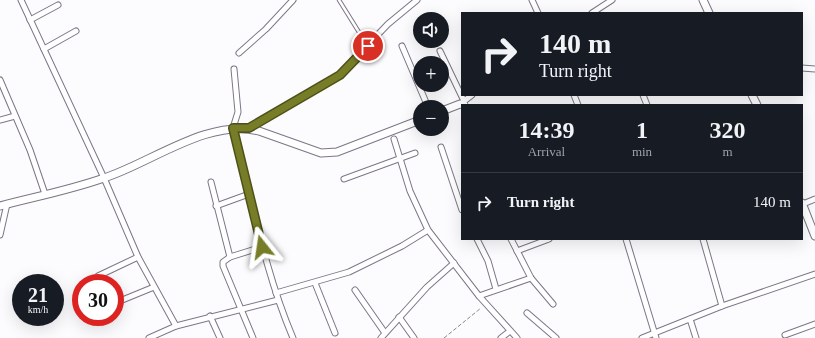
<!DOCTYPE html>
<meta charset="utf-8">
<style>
:root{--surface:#171b24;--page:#242831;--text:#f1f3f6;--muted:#9ea1a6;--line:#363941}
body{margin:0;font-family:Georgia,serif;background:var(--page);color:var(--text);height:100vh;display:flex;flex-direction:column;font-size:15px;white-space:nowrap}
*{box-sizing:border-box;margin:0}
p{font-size:13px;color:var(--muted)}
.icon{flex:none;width:22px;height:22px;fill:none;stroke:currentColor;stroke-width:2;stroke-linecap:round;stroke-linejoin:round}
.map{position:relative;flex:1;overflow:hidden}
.details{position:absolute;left:461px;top:104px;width:342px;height:136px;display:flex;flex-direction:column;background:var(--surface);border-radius:0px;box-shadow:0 4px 16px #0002}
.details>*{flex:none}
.hud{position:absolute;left:461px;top:12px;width:342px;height:84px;border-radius:0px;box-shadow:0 4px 16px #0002;background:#171b24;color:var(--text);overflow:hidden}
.tools{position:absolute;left:413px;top:12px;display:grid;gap:8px}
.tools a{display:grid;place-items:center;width:36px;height:36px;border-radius:50%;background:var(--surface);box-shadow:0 4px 16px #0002;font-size:20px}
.speed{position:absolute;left:12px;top:274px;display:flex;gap:8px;font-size:20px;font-weight:700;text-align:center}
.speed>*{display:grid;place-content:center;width:52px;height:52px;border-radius:50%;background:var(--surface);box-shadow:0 4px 16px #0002;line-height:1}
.speed small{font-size:10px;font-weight:400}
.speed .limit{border:6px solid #d22;background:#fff;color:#111}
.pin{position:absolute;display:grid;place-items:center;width:34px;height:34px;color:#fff;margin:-17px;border:2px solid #fff;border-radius:50%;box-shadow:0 1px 4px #0007}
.me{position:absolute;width:44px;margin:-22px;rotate:345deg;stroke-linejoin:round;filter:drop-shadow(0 0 3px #0008)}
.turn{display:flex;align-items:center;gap:14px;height:84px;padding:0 12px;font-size:18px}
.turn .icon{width:52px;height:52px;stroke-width:2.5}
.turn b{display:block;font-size:28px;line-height:34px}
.eta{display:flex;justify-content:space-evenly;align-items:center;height:68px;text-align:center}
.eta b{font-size:24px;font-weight:700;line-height:28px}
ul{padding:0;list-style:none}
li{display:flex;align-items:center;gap:12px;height:60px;padding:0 12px;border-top:1px solid var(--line)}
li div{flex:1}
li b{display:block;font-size:15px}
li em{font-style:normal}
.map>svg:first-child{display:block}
</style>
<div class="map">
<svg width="815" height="338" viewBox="0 0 815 338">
<rect width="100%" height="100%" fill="#fcfbfe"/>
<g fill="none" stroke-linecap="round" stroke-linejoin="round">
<g stroke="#7c7687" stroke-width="4.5">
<path id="lane" d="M 339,0 L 367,45"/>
</g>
<g stroke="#7c7687" stroke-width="7">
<g id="street">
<path d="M 21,0 L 104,178 L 138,257 L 176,326"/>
<path d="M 532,0 L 538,13"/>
<path d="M 592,13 L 612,0"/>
<path d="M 30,20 L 58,5"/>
<path d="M 402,46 L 428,107"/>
<path d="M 44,49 L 76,31"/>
<path d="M 440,51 L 464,101"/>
<path d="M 239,53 L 266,29 L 293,0"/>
<path d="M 802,68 L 815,69"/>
<path d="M 234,69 L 238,112 L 233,128 C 252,199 264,270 293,338"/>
<path d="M 0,80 L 30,150 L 45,194"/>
<path d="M 574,95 L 578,105"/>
<path d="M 643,95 L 647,105"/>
<path d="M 463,102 L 472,95"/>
<path d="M 0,120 L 15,116"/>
<path d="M 249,128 L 339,75 L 388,24 L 417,0"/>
<path d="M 394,139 L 410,191 L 428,230 L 479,296 L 517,338"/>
<path d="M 441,147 L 462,210"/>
<path d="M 344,179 L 415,153"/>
<path d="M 211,182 L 230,257 L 262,247"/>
<path d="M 803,204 L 815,199"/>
<path d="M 216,206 L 249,194"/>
<path d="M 0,235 L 7,204"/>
<path d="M 477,239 L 488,261 L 496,289"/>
<path d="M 511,239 L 531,278 L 553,304"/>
<path d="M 626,239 L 656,338"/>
<path d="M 703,239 L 722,306"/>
<path d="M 517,251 L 549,239"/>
<path d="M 230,257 L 223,262 L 223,266 L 253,338"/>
<path d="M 98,276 L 138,257"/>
<path d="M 315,283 L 335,333"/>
<path d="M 355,290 L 385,333"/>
<path d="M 276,293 L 349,272 L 402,246 L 428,230"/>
<path d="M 479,296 L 531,278"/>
<path d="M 115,303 L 154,287"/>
<path d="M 527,313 L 556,338"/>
<path d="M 210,316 L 220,338"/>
<path d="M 399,317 L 414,338"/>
<path d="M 690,319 L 696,338"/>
<path d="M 785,335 L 815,324"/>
<path d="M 149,338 L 176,326 L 278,300"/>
<path d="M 381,338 L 427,287 L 454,263"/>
<path d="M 501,338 L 510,331"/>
<path d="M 642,338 L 722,306 L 815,274"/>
</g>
</g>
<g stroke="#7c7687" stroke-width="9">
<g id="secondary">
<path d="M 703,0 L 709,13"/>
<path d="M 752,95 L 757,105"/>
<path d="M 442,111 L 460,104 L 464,105"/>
<path d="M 802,203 L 815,236"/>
<path d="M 0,206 C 34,197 70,190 104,178 C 151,163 208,118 259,131 L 321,153 L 337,152 L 420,120"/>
</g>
</g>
<path stroke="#88878b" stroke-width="1" stroke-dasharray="4 2" stroke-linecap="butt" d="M 444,338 L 481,308"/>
<use href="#lane" stroke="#fff" stroke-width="2.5"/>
<use href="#street" stroke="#fff" stroke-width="5"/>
<use href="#secondary" stroke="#fff" stroke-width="7"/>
</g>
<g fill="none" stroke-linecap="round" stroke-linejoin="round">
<g stroke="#4d5119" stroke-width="10">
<path id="route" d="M 262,247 L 233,128 L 249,128 L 340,75 L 368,46"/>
</g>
<use href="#route" stroke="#777d27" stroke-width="7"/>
</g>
</svg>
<div class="tools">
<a><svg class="icon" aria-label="sound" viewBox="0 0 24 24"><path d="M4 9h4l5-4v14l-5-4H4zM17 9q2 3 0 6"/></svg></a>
<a>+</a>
<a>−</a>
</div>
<div class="speed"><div>21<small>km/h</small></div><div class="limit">30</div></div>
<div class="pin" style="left:368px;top:46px;background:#d93025"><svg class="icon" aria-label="arrive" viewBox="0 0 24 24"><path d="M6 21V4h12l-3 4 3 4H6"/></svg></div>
<svg class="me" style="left:262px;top:247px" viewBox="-20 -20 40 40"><path d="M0-17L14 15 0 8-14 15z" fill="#777d27" stroke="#fff" stroke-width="4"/></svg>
<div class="hud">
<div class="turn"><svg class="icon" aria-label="right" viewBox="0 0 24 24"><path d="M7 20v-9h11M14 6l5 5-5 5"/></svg><div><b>140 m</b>Turn right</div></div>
</div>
<section class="details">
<div class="eta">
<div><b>14:39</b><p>Arrival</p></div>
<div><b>1</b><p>min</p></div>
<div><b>320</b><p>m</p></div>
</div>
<ul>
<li><svg class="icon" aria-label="right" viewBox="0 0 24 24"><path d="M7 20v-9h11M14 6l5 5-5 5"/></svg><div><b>Turn right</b></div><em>140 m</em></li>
</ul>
</section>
</div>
